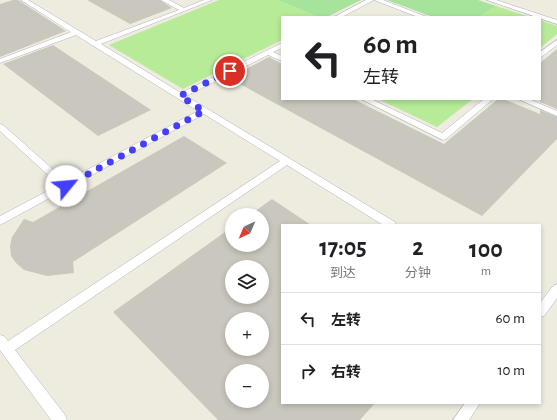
<!DOCTYPE html>
<html lang="zh">
<meta charset="utf-8">
<style>
:root{--surface:#fff;--page:#f6f6f6;--text:#202124;--muted:#757577;--line:#e0e0e0}
body{margin:0;font-family:"Alegreya Sans","Noto Sans SC",sans-serif;background:var(--page);color:var(--text);height:100vh;display:flex;flex-direction:column;font-size:15px;white-space:nowrap}
*{box-sizing:border-box;margin:0}
p{font-size:13px;color:var(--muted)}
.icon{flex:none;width:22px;height:22px;fill:none;stroke:currentColor;stroke-width:2;stroke-linecap:round;stroke-linejoin:round}
.map{position:relative;flex:1;overflow:hidden}
.drawer{position:absolute;left:281px;top:224px;width:260px;height:180px;display:flex;flex-direction:column;background:var(--surface);border-radius:0px;box-shadow:0 2px 6px #0003}
.drawer>*{flex:none}
.top-card{position:absolute;left:281px;top:16px;width:260px;height:84px;border-radius:0px;box-shadow:0 2px 6px #0003;background:#fff;color:var(--text);overflow:hidden}
.needle{width:26px;rotate:224deg}
.buttons{position:absolute;left:225px;top:208px;display:grid;gap:8px}
.buttons a{display:grid;place-items:center;width:44px;height:44px;border-radius:50%;background:var(--surface);box-shadow:0 2px 6px #0003;font-size:20px}
.pin{position:absolute;display:grid;place-items:center;width:34px;height:34px;color:#fff;margin:-17px;border:2px solid #fff;border-radius:50%;box-shadow:0 1px 4px #0007}
.me{position:absolute;width:44px;margin:-22px;rotate:62deg;stroke-linejoin:round;filter:drop-shadow(0 0 3px #0008)}
.turn{display:flex;align-items:center;gap:14px;height:84px;padding:0 16px;font-size:18px}
.turn .icon{width:52px;height:52px;stroke-width:2.5}
.turn b{display:block;font-size:28px;line-height:34px}
.eta{display:flex;justify-content:space-evenly;align-items:center;height:68px;text-align:center}
.eta b{font-size:24px;font-weight:700;line-height:28px}
ul{padding:0;list-style:none}
li{display:flex;align-items:center;gap:12px;height:52px;padding:0 16px;border-top:1px solid var(--line)}
li div{flex:1}
li b{display:block;font-size:15px}
li em{font-style:normal}
.map>svg:first-child{display:block}
</style>
<div class="map">
<svg width="557" height="420" viewBox="0 0 557 420">
<rect width="100%" height="100%" fill="#eeebdf"/>
<g fill="#a6e49c">
<path d="M 277,0 L 361,0 L 327,17 L 318,17 Z"/>
<path d="M 387,0 L 478,0 L 496,6 L 479,17 L 433,17 Z"/>
</g>
<g fill="#b7eb98">
<path d="M 219,0 L 277,0 L 318,17 L 282,17 L 282,40 L 183,89 L 109,45 Z"/>
<path d="M 496,6 L 530,17 L 479,17 Z"/>
<path d="M 540,20 L 557,26 L 557,34 L 540,48 Z"/>
<path d="M 378,99 L 473,99 L 437,127 Z"/>
</g>
<g fill="#cac7be" fill-rule="evenodd">
<path d="M 13,0 L 18,0 L 66,31 L 0,57 L 0,4 Z"/>
<path d="M 87,0 L 160,0 L 172,8 L 130,24 Z"/>
<path d="M 53,45 L 151,110 L 98,136 L 3,64 Z"/>
<path d="M 557,49 L 557,109 L 540,102 L 540,63 Z"/>
<path d="M 269,57 L 282,64 L 282,99 L 353,99 L 444,144 L 498,99 L 503,99 L 540,114 L 540,110 L 557,117 L 557,139 L 482,216 L 229,78 Z"/>
<path d="M 184,136 L 227,163 L 73,262 L 74,273 L 47,276 L 24,270 L 16,263 L 11,256 L 10,246 L 12,237 L 24,219 L 33,222 Z"/>
<path d="M 272,199 L 311,225 L 282,225 L 282,403 L 375,403 L 360,420 L 218,420 L 113,312 L 232,227 L 232,245 L 262,245 L 262,215 L 250,215 ZM 232,267 L 262,267 L 262,297 L 232,297 ZM 232,319 L 262,319 L 262,349 L 232,349 ZM 232,371 L 262,371 L 262,401 L 232,401 Z"/>
</g>
<g fill="none" stroke-linecap="round" stroke-linejoin="round">
<g stroke="#b3b3c0" stroke-width="1">
<g id="service">
<path d="M 21,0 L 28,0 L 96,41 L 179,10 L 161,0 L 169,0 L 184,8 L 204,0 L 212,0 L 101,44 L 181,93 L 282,43 L 282,48 L 273,52 L 282,56 L 282,61 L 268,55 L 186,96 L 395,222 L 396,225 L 383,225 L 287,165 L 15,350 L 65,415 L 67,420 L 51,420 L 0,350 L 0,335 L 4,336 L 8,341 L 280,161 L 204,114 L 0,225 L 0,216 L 59,185 L 0,131 L 0,124 L 3,125 L 66,181 L 198,111 L 76,35 L 0,63 L 0,59 L 71,32 Z"/>
<path d="M 366,0 L 383,0 L 427,17 L 418,17 L 374,0 L 342,17 L 334,17 Z"/>
<path d="M 487,0 L 496,0 L 557,20 L 557,24 Z"/>
<path d="M 557,40 L 557,45 L 540,58 L 540,52 Z"/>
<path d="M 361,99 L 371,99 L 442,133 L 484,99 L 493,99 L 446,139 L 443,140 Z"/>
<path d="M 518,99 L 529,99 L 557,111 L 557,116 Z"/>
<path d="M 557,284 L 557,298 L 544,316 L 540,317 L 540,303 L 553,286 Z"/>
<path d="M 465,403 L 480,403 L 469,420 L 453,420 Z"/>
</g>
</g>
<use href="#service" fill="#fff" fill-rule="evenodd"/>
</g>
<g fill="none" stroke-linecap="round" stroke-linejoin="round">
<path stroke="#433ffb" stroke-width="7" stroke-dasharray="0 12.6" d="M 66,186 L 204,111 L 180,96 L 230,71"/>
</g>
</svg>
<div class="buttons">
<a><svg class="needle" viewBox="-14 -14 28 28"><path d="M0-13l5 13h-10z" fill="#e53935"/><path d="M0 13l5-13h-10z" fill="#757577"/></svg></a>
<a><svg class="icon" aria-label="layers" viewBox="0 0 24 24"><path d="M12 4l9 5-9 5-9-5zM3 14l9 5 9-5"/></svg></a>
<a>+</a>
<a>−</a>
</div>
<div class="pin" style="left:230px;top:71px;background:#d93025"><svg class="icon" aria-label="arrive" viewBox="0 0 24 24"><path d="M6 21V4h12l-3 4 3 4H6"/></svg></div>
<svg class="me" style="left:66px;top:186px" viewBox="-20 -20 40 40"><circle r="19" fill="#fff"/><path d="M0-13L10 11 0 6-10 11z" fill="#433ffb"/></svg>
<div class="top-card">
<div class="turn"><svg class="icon" aria-label="left" viewBox="0 0 24 24"><path d="M17 20v-9H6M10 6l-5 5 5 5"/></svg><div><b>60 m</b>左转</div></div>
</div>
<section class="drawer">
<div class="eta">
<div><b>17:05</b><p>到达</p></div>
<div><b>2</b><p>分钟</p></div>
<div><b>100</b><p>m</p></div>
</div>
<ul>
<li><svg class="icon" aria-label="left" viewBox="0 0 24 24"><path d="M17 20v-9H6M10 6l-5 5 5 5"/></svg><div><b>左转</b></div><em>60 m</em></li>
<li><svg class="icon" aria-label="right" viewBox="0 0 24 24"><path d="M7 20v-9h11M14 6l5 5-5 5"/></svg><div><b>右转</b></div><em>10 m</em></li>
</ul>
</section>
</div>
